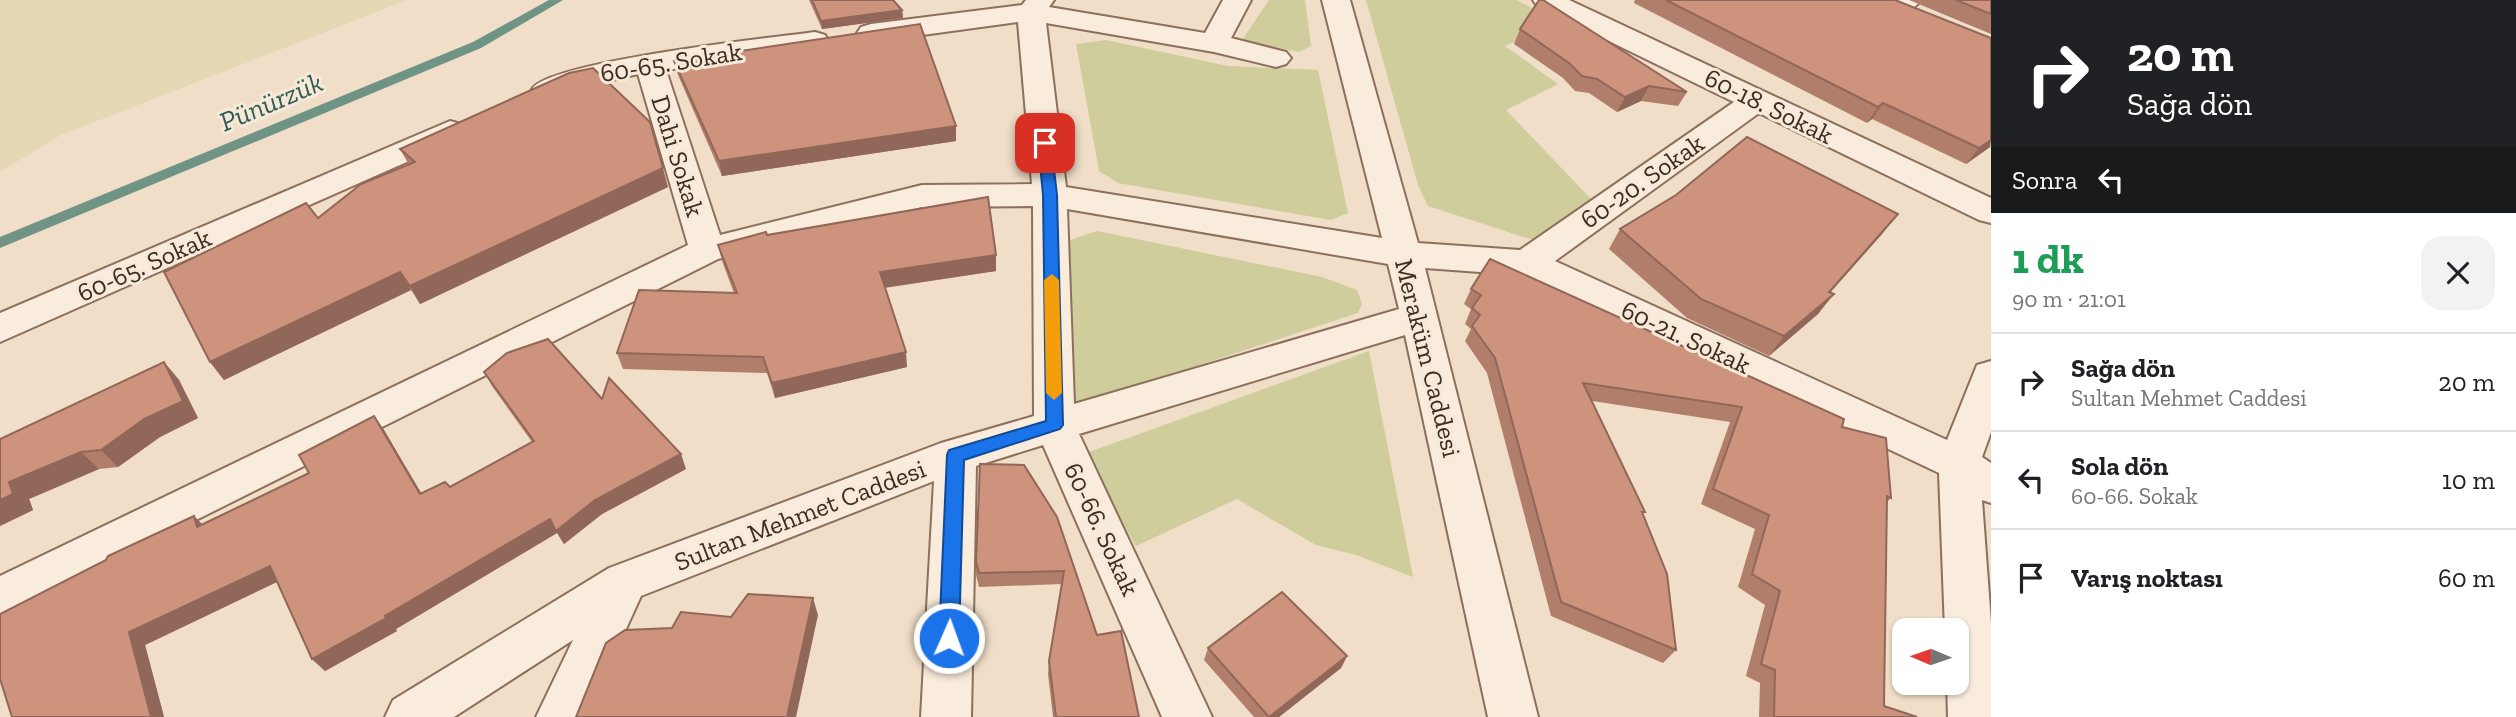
<!DOCTYPE html>
<html lang="tr">
<meta charset="utf-8">
<style>
:root{--surface:#fff;--page:#f2f2f2;--text:#202124;--muted:#757577;--line:#e0e0e0}
body{margin:0;font-family:"Zilla Slab",serif;background:var(--page);color:var(--text);height:100vh;display:flex;flex-direction:column;font-size:26px;white-space:nowrap}
*{box-sizing:border-box;margin:0}
p{font-size:23px;color:var(--muted)}
.icon{flex:none;width:38px;height:38px;fill:none;stroke:currentColor;stroke-width:2;stroke-linecap:round;stroke-linejoin:round}
.map{position:relative;flex:1;overflow:hidden}
.panel{display:flex;flex-direction:column;background:var(--surface);width:525px}
.panel>*{flex:none}
.top-card{background:#202124;color:#fff;overflow:hidden}
.needle{width:46px;rotate:272deg}
.fabs{position:absolute;left:1892px;top:618px;display:grid;gap:14px}
.fabs a{display:grid;place-items:center;width:77px;height:77px;border-radius:14px;background:var(--surface);box-shadow:0 2px 5px #0004;font-size:35px}
.pin{position:absolute;display:grid;place-items:center;width:60px;height:60px;color:#fff;margin:-30px;border-radius:14px;box-shadow:0 4px 10px #0006}
.me{position:absolute;width:77px;margin:-38px;rotate:2deg;stroke-linejoin:round;filter:drop-shadow(0 0 5px #0008)}
.turn{display:flex;align-items:center;gap:24px;height:147px;padding:0 21px;font-size:32px}
.turn .icon{width:91px;height:91px;stroke-width:2.5}
.turn b{display:block;font-size:49px;line-height:60px}
.then{display:flex;align-items:center;height:66px;padding:0 21px;background:#0003;gap:14px;font-size:26px}
.round{display:grid;place-items:center;flex:none;width:74px;height:74px;border-radius:21px;background:var(--page)}
.headline{display:flex;align-items:center;justify-content:space-between;height:119px;padding:0 21px}
h1{font-size:42px;font-weight:800;line-height:52px;color:#1e9e55}
ul{padding:0;list-style:none}
li{display:flex;align-items:center;gap:21px;height:98px;padding:0 21px;border-top:2px solid var(--line)}
li div{flex:1}
li b{display:block;font-size:26px}
li em{font-style:normal}
main{display:flex;flex:1;min-height:0}
.map>svg:first-child{display:block}
</style>
<main>
<div class="map">
<svg width="1991" height="717" viewBox="0 0 1991 717">
<rect width="100%" height="100%" fill="#f0dec8"/>
<path fill="#e6d7b5" d="M 0,0 L 407,0 L 61,135 L 0,172 Z"/>
<g fill="#cfcd9b">
<path d="M 1269,0 L 1305,0 L 1311,46 L 1299,52 L 1242,40 Z"/>
<path d="M 1366,0 L 1517,0 L 1559,23 L 1505,46 L 1558,84 L 1506,110 L 1593,201 L 1536,241 L 1428,206 L 1418,185 Z"/>
<path d="M 1106,40 L 1228,66 L 1318,70 L 1348,213 L 1331,220 L 1118,183 L 1099,171 L 1076,44 Z"/>
<path d="M 1097,231 L 1322,277 L 1357,290 L 1362,304 L 1358,313 L 1066,409 L 1070,240 Z"/>
<path d="M 1369,351 L 1413,577 L 1356,555 L 1316,545 L 1237,499 L 1136,546 L 1081,455 Z"/>
</g>
<g fill="none" stroke-linecap="round" stroke-linejoin="round">
<path fill="#6f9384" fill-rule="evenodd" d="M 549,0 L 563,0 L 481,48 L 0,248 L 0,237 L 473,42 Z"/>
<g stroke="#8c6f5c" stroke-width="4">
<g id="street">
<path d="M 1026,0 L 1054,0 L 1049,7 L 1205,33 L 1223,0 L 1251,0 L 1231,38 L 1286,52 L 1291,58 L 1286,64 L 1276,67 L 1214,52 L 1046,23 L 1066,187 L 1382,238 L 1322,0 L 1350,0 L 1418,243 L 1520,250 L 1734,102 L 1537,6 L 1533,0 L 1569,0 L 1991,198 L 1991,223 L 1979,220 L 1759,113 L 1555,261 L 1947,440 L 1977,365 L 1991,361 L 1991,432 L 1982,457 L 1991,463 L 1991,503 L 1982,500 L 1991,623 L 1991,717 L 1948,717 L 1947,682 L 1956,682 L 1956,630 L 1945,630 L 1939,473 L 1521,275 L 1425,268 L 1538,717 L 1488,717 L 1405,335 L 1079,434 L 1212,717 L 1162,717 L 1043,445 L 976,466 L 971,717 L 921,717 L 934,481 L 641,596 L 586,717 L 536,717 L 573,640 L 454,717 L 385,717 L 393,700 L 609,568 L 941,443 L 1034,416 L 1033,206 L 922,207 L 718,259 L 0,618 L 0,576 L 688,245 L 638,74 L 573,89 L 547,98 L 536,95 L 532,89 C 551,61 771,38 815,32 L 825,35 L 829,41 L 825,47 L 815,50 L 666,70 L 720,235 L 922,185 L 1032,184 L 1018,22 L 871,42 L 861,39 L 857,33 L 861,27 L 871,24 L 1022,5 ZM 1067,209 L 1388,264 L 1399,309 L 1074,404 Z"/>
<path d="M 1882,0 L 1921,0 C 1913,12 1895,15 1882,12 L 1878,6 Z"/>
<path d="M 450,121 L 461,124 L 466,131 L 461,138 L 0,342 L 0,313 Z"/>
</g>
</g>
<use href="#street" fill="#faecdc" fill-rule="evenodd"/>
</g>
<g fill="#b17e6c">
<path d="M 809,0 L 893,0 L 902,10 L 903,18 L 822,29 Z"/>
<path d="M 1635,0 L 1895,0 L 1990,147 L 1966,164 L 1872,119 L 1867,123 L 1634,3 Z"/>
<path d="M 1909,0 L 1991,0 L 1991,34 Z"/>
<path d="M 1520,29 L 1687,92 L 1678,106 L 1641,101 L 1617,112 L 1589,93 L 1575,91 L 1563,78 L 1514,44 Z"/>
<path d="M 674,61 L 956,126 L 956,141 L 722,176 L 678,75 Z"/>
<path d="M 400,149 L 668,187 L 420,304 L 411,290 L 224,380 L 210,362 L 318,218 L 409,165 Z"/>
<path d="M 1620,229 L 1882,234 L 1830,292 L 1818,314 L 1769,356 L 1687,318 L 1609,249 Z"/>
<path d="M 767,235 L 996,271 L 885,288 L 907,367 L 775,398 L 767,373 L 623,369 L 617,353 L 734,293 L 722,261 L 718,245 Z"/>
<path d="M 1471,289 L 1842,427 L 1891,498 L 1887,502 L 1884,706 L 1917,717 L 1759,717 L 1760,683 L 1746,676 L 1765,605 L 1738,587 L 1755,529 L 1701,504 L 1730,422 L 1592,401 L 1643,514 L 1676,650 L 1663,663 L 1551,616 L 1487,373 L 1465,341 L 1471,329 L 1465,324 L 1471,309 L 1464,304 Z"/>
<path d="M 164,362 L 179,380 L 198,418 L 160,437 L 118,467 L 99,469 L 29,499 L 33,510 L 0,526 Z"/>
<path d="M 484,372 L 602,399 L 686,469 L 602,514 L 564,544 L 557,533 L 396,629 L 397,631 L 325,671 L 312,659 L 277,582 L 145,645 L 164,717 L 12,717 L 202,525 L 309,473 L 374,416 L 384,430 L 421,494 L 450,487 L 532,442 L 492,386 Z"/>
<path d="M 1024,465 L 1097,635 L 1139,717 L 1053,717 L 1048,674 L 1049,661 L 1062,584 L 979,587 L 976,575 L 976,562 Z"/>
<path d="M 1208,648 L 1347,656 L 1341,668 L 1279,717 L 1254,717 L 1204,660 Z"/>
</g>
<g fill="#906758">
<path d="M 902,10 L 903,18 L 822,29 L 821,21 Z"/>
<path d="M 1649,86 L 1641,101 L 1617,112 L 1625,97 Z"/>
<path d="M 1883,103 L 1872,119 L 1867,123 L 1878,107 Z"/>
<path d="M 956,126 L 956,141 L 722,176 L 719,161 Z"/>
<path d="M 1991,140 L 1990,147 L 1966,164 L 1979,148 Z"/>
<path d="M 663,168 L 668,187 L 420,304 L 410,286 Z"/>
<path d="M 1898,214 L 1882,234 L 1814,311 L 1829,292 Z"/>
<path d="M 996,255 L 996,271 L 881,288 L 880,272 Z"/>
<path d="M 400,272 L 411,290 L 224,380 L 210,362 Z"/>
<path d="M 1834,294 L 1818,314 L 1769,356 L 1784,336 Z"/>
<path d="M 906,352 L 907,367 L 775,398 L 772,383 Z"/>
<path d="M 164,362 L 179,380 L 198,418 L 160,437 L 118,467 L 101,450 Z"/>
<path d="M 374,416 L 384,430 L 430,508 L 420,494 Z"/>
<path d="M 81,452 L 99,469 L 29,499 L 33,510 L 0,526 L 0,500 L 9,482 Z"/>
<path d="M 681,454 L 686,469 L 602,514 L 564,544 L 556,531 L 595,500 Z"/>
<path d="M 194,516 L 208,530 L 197,527 Z"/>
<path d="M 550,519 L 557,533 L 396,629 L 397,631 L 325,671 L 312,659 Z"/>
<path d="M 270,566 L 283,579 L 145,645 L 164,717 L 151,717 L 129,632 Z"/>
<path d="M 813,598 L 818,615 L 796,717 L 787,717 Z"/>
<path d="M 1347,656 L 1341,668 L 1279,717 L 1269,717 Z"/>
</g>
<g fill="#ce937d" stroke="#906758" stroke-width="2">
<path d="M 812,0 L 893,0 L 902,10 L 821,21 Z"/>
<path d="M 1539,0 L 1543,0 L 1687,92 L 1649,86 L 1625,97 L 1597,79 L 1582,76 L 1569,63 L 1520,29 Z"/>
<path d="M 1666,0 L 1895,0 L 1991,38 L 1991,140 L 1979,148 L 1883,103 L 1878,107 Z"/>
<path d="M 1956,0 L 1991,0 L 1991,14 Z"/>
<path d="M 920,24 L 956,126 L 719,161 L 674,61 Z"/>
<path d="M 593,68 L 650,122 L 663,168 L 410,286 L 400,272 L 210,362 L 164,272 L 306,203 L 318,218 L 361,184 L 415,162 L 400,149 L 569,73 Z"/>
<path d="M 1747,137 L 1898,214 L 1829,292 L 1834,294 L 1784,336 L 1701,299 L 1620,229 L 1676,195 Z"/>
<path d="M 988,197 L 996,255 L 880,272 L 906,352 L 772,383 L 763,357 L 617,353 L 639,290 L 737,293 L 718,245 L 766,232 L 767,235 Z"/>
<path d="M 1490,259 L 1844,419 L 1842,427 L 1886,438 L 1891,498 L 1887,496 L 1884,706 L 1917,717 L 1774,717 L 1775,670 L 1761,664 L 1780,591 L 1752,574 L 1769,515 L 1713,489 L 1742,407 L 1583,383 L 1645,512 L 1642,512 L 1667,574 L 1676,650 L 1561,602 L 1495,358 L 1472,326 L 1480,315 L 1472,308 L 1481,295 L 1471,289 Z"/>
<path d="M 548,339 L 602,399 L 609,378 L 681,454 L 595,500 L 556,531 L 550,519 L 385,616 L 386,618 L 312,659 L 270,566 L 129,632 L 151,717 L 12,717 L 0,679 L 0,614 L 106,560 L 108,556 L 194,516 L 197,527 L 309,473 L 299,455 L 374,416 L 420,494 L 445,482 L 450,487 L 534,441 L 484,372 L 507,353 Z"/>
<path d="M 164,362 L 183,401 L 144,419 L 101,450 L 81,452 L 9,482 L 13,494 L 0,500 L 0,439 Z"/>
<path d="M 980,464 L 1024,465 L 1057,517 L 1097,635 L 1121,631 L 1139,717 L 1056,717 L 1049,661 L 1064,571 L 979,573 L 976,562 Z"/>
<path d="M 1282,592 L 1347,656 L 1269,717 L 1208,648 Z"/>
<path d="M 748,594 L 813,598 L 787,717 L 576,717 L 606,643 L 625,630 L 672,628 L 681,612 L 731,617 Z"/>
</g>
<path fill="#1a73e8" stroke="#114b97" stroke-width="2" d="M 1045,139 L 1051,143 L 1057,195 L 1063,425 L 1060,429 L 964,460 L 959,638 L 956,645 L 949,647 L 942,645 L 939,638 L 947,455 L 949,450 L 1046,421 L 1043,195 L 1038,143 Z"/>
<path fill="#f59e0b" d="M 1052,274 L 1059,280 L 1062,393 L 1054,400 L 1046,393 L 1044,280 Z"/>
<g text-anchor="middle" dominant-baseline="central" stroke-width="6" stroke-linejoin="round" paint-order="stroke">
<g font-size="26" fill="#3d2a20" stroke="#f7e9d8">
<text transform="translate(671 62) rotate(-9)">60-65. Sokak</text>
<text transform="translate(1769 106) rotate(26)">60-18. Sokak</text>
<text transform="translate(678 156) rotate(73)">Dahi Sokak</text>
<text transform="translate(1642 181) rotate(-35)">60-20. Sokak</text>
<text transform="translate(144 265) rotate(-24)">60-65. Sokak</text>
<text transform="translate(1686 337) rotate(25)">60-21. Sokak</text>
<text transform="translate(1428 358) rotate(76)">Meraküm Caddesi</text>
<text transform="translate(800 515) rotate(-21)">Sultan Mehmet Caddesi</text>
<text transform="translate(1102 529) rotate(65)">60-66. Sokak</text>
</g>
<g font-size="28" font-style="italic" fill="#2f5c53" stroke="#f7e9d8">
<text transform="translate(271 102) rotate(-23)">Pünürzük</text>
</g>
</g>
</svg>
<div class="fabs">
<a><svg class="needle" viewBox="-14 -14 28 28"><path d="M0-13l5 13h-10z" fill="#e53935"/><path d="M0 13l5-13h-10z" fill="#757577"/></svg></a>
</div>
<div class="pin" style="left:1045px;top:143px;background:#d93025"><svg class="icon" aria-label="arrive" viewBox="0 0 24 24"><path d="M6 21V4h12l-3 4 3 4H6"/></svg></div>
<svg class="me" style="left:949px;top:638px" viewBox="-20 -20 40 40"><circle r="17" fill="#1a73e8" stroke="#fff" stroke-width="3"/><path d="M0-11L8 9 0 5-8 9z" fill="#fff"/></svg>
</div>
<section class="panel">
<div class="top-card">
<div class="turn"><svg class="icon" aria-label="right" viewBox="0 0 24 24"><path d="M7 20v-9h11M14 6l5 5-5 5"/></svg><div><b>20 m</b>Sağa dön</div></div>
<div class="then">Sonra<svg class="icon" aria-label="left" viewBox="0 0 24 24"><path d="M17 20v-9H6M10 6l-5 5 5 5"/></svg></div>
</div>
<div class="headline"><div><h1>1 dk</h1><p>90 m · 21:01</p></div><a class="round"><svg class="icon" aria-label="close" viewBox="0 0 24 24"><path d="M6 6l12 12M18 6L6 18"/></svg></a></div>
<ul>
<li><svg class="icon" aria-label="right" viewBox="0 0 24 24"><path d="M7 20v-9h11M14 6l5 5-5 5"/></svg><div><b>Sağa dön</b><p>Sultan Mehmet Caddesi</p></div><em>20 m</em></li>
<li><svg class="icon" aria-label="left" viewBox="0 0 24 24"><path d="M17 20v-9H6M10 6l-5 5 5 5"/></svg><div><b>Sola dön</b><p>60-66. Sokak</p></div><em>10 m</em></li>
<li><svg class="icon" aria-label="arrive" viewBox="0 0 24 24"><path d="M6 21V4h12l-3 4 3 4H6"/></svg><div><b>Varış noktası</b></div><em>60 m</em></li>
</ul>
</section>
</main>
